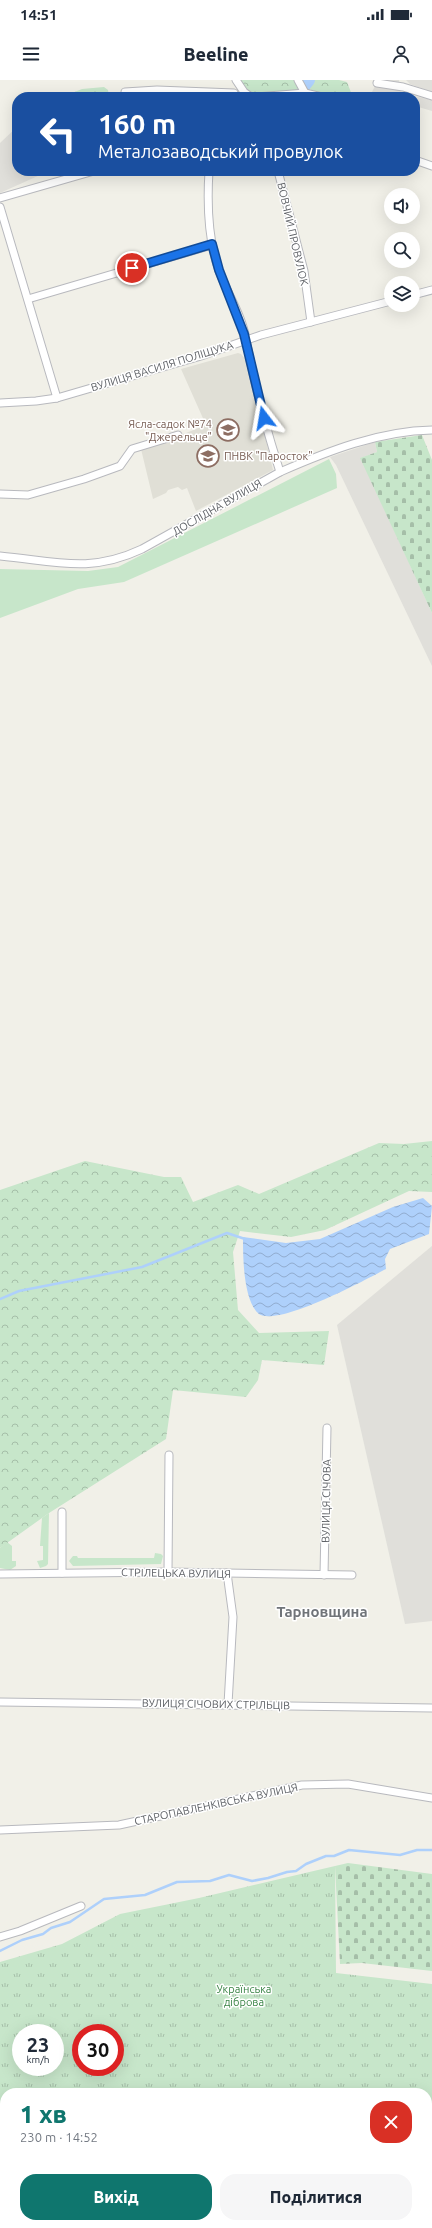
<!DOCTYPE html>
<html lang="uk">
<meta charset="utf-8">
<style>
:root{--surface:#fff;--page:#f6f6f7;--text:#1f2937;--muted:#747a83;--accent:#0f766e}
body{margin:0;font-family:Ubuntu,sans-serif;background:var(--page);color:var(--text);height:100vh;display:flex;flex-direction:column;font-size:15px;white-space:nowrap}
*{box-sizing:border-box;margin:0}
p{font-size:13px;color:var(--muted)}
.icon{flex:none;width:22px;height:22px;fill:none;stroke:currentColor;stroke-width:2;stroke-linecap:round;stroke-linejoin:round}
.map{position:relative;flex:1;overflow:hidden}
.panel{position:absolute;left:0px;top:2008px;width:432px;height:140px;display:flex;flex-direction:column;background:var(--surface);border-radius:16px 16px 0 0;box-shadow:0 4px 16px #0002}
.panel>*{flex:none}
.banner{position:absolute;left:12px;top:12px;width:408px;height:84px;border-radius:16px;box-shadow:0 4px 16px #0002;background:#1a4fa0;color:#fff;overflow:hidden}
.tools{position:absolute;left:384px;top:108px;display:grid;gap:8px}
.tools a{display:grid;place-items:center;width:36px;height:36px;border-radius:50%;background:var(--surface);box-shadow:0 4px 16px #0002;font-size:20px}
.speed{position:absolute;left:12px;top:1944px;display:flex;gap:8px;font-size:20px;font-weight:700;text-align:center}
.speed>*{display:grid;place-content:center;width:52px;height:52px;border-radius:50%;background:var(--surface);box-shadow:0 4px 16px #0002;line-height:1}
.speed small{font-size:10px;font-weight:400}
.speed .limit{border:6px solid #d22;background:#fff;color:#111}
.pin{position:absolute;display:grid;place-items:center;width:34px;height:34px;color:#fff;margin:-17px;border:2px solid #fff;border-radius:50%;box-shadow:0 1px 4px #0007}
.me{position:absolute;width:44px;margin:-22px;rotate:346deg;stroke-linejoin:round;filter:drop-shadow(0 0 3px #0008)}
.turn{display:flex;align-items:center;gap:14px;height:84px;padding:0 20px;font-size:18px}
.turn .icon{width:52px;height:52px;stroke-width:2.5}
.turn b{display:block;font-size:28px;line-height:34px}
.round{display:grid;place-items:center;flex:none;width:42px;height:42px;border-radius:16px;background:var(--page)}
.overview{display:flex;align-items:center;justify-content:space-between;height:68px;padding:0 20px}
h1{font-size:24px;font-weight:800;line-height:30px;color:var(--accent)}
.cta{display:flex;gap:8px;margin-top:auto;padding:8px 20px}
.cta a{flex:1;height:46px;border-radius:16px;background:var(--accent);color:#fff;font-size:16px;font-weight:800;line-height:46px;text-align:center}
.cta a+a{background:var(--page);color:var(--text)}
.status{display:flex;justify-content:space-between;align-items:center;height:28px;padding:0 20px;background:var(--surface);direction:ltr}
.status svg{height:11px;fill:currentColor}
header{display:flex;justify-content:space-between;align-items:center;height:52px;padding:0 20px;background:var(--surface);font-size:18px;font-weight:800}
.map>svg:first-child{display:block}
</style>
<div class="status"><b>14:51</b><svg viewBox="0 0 49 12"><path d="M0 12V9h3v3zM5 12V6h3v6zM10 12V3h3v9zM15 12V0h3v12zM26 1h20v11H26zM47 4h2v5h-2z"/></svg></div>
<header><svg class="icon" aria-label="menu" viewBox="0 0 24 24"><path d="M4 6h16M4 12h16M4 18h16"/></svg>Beeline<svg class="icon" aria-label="person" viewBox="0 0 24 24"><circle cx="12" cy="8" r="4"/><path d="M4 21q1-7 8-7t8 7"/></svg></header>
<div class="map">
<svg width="432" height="2148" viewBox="0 0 432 2148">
<defs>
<pattern id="forest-crowns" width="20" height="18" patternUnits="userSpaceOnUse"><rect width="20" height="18" fill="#c7e6ca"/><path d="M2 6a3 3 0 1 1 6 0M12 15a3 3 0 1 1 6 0" fill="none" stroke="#a5bea8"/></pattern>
<pattern id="cemetery-stones" width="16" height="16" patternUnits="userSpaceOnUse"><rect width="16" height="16" fill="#c7e6ca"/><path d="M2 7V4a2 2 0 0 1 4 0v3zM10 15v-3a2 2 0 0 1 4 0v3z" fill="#a5bea8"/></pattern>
<pattern id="park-tufts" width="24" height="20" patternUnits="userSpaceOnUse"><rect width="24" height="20" fill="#c7e6ca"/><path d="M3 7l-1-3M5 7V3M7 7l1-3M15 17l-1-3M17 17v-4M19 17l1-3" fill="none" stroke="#a5bea8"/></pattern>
<pattern id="water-waves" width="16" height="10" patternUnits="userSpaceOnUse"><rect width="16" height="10" fill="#aed0fb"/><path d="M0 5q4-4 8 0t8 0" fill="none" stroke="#91accf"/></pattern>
</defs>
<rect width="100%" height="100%" fill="#f1f0e8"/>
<g fill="#e0dfda">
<path d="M 378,0 L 399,0 L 400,11 L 405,14 L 432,20 L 432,31 L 415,26 L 415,17 L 382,17 L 371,14 Z"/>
<path d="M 406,0 L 432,0 L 432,12 L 410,4 Z"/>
<path d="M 17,47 L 17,91 L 49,91 L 0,113 L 0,63 Z"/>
<path d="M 375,362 L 377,372 L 361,378 L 432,533 L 432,586 L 336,385 L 330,377 Z"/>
<path d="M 432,1166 L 432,1541 L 405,1544 L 337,1245 Z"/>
</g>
<path fill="#e0dfd6" d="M 238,273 L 241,274 L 247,281 L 273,390 L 196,431 L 187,408 L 182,410 L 178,407 L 168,410 L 166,413 L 153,419 L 141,369 L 179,358 L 181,355 L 206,345 L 181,289 Z"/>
<g fill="#c7e6ca">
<path d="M 329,379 L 336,394 L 337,408 L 124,502 L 78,509 L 0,538 L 0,489 L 88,491 L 118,487 Z"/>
<path d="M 49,1433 L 48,1484 L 46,1486 L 40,1488 L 37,1481 L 43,1480 L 43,1466 L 40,1466 L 42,1438 Z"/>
<path d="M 7,1462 L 12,1466 L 12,1481 L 16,1481 L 16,1486 L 10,1490 L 0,1488 L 0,1468 Z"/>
<path d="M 155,1473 L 161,1474 L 163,1476 L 161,1484 L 73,1486 L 69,1481 L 73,1476 L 77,1476 L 78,1478 L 154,1478 Z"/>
</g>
<g fill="url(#forest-crowns)">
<path d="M 238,0 L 296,0 L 300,11 L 250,15 Z"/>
<path d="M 303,0 L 339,0 L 347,2 L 352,15 C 340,23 320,12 308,9 Z"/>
<path d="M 104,7 L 108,10 L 109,17 L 62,17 L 82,9 Z"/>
<path d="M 432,1061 L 432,1112 L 409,1111 L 325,1150 L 291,1157 L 240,1151 L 233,1172 L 238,1230 L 259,1253 L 329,1251 L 324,1285 L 262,1280 L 258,1300 L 246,1317 L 173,1310 L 166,1359 L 49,1433 L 0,1468 L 0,1110 L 85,1081 L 164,1097 L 181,1097 L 193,1122 L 238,1105 L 259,1114 L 379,1063 L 404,1064 Z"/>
</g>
<g fill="url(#cemetery-stones)">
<path d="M 422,355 L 432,380 L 432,533 L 360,378 L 377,372 L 375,362 Z"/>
<path d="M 348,1783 L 432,1794 L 432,1891 L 362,1883 L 340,1884 L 335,1786 Z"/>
</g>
<path fill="url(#park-tufts)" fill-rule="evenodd" d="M 335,1786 L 336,1893 L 432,1904 L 432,2148 L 0,2148 L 0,1882 L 62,1864 L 120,1834 L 199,1818 ZM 21,1953 L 55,1953 L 55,1987 L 21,1987 ZM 81,1953 L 115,1953 L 115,1987 L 81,1987 ZM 5,2013 L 427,2013 L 427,2143 L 5,2143 Z"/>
<g fill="url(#water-waves)">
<path d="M 423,1118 L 432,1126 L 429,1154 L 390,1169 L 385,1179 L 386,1189 C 365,1200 278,1247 259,1234 C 243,1221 243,1176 243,1157 L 286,1163 L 320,1159 L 393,1127 Z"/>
<path d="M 5,2035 L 5,2097 L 0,2092 L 0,2043 Z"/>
</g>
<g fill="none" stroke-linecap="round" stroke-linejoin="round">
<g stroke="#aed0fb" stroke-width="2.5">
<path d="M 111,17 L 111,16"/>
<path d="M 0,1219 L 19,1211 L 142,1187 L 227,1153 L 245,1159"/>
<path d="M 0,1871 L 22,1860 L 43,1854 L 51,1848 L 70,1842 L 104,1819 L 145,1815 L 177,1802 L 210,1801 L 229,1795 L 252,1801 L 268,1798 L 287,1792 L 296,1791 L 306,1784 L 326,1776 L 334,1776 L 349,1770 L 400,1775 L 417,1770 L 432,1770"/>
</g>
<path stroke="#aed0fb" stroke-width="14" d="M 304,5 L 308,0"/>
<g stroke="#b8b9be" stroke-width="9">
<g id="minor">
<path d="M 236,0 L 244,12 L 251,17"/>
<path d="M 298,0 L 305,13"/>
<path d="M 377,3 L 403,7 L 432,16"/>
<path d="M 125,12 L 157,10 L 234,13"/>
<path d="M 256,17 L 305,13 L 322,17"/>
<path d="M 415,80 L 432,86"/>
<path d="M 209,91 C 207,123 208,160 219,191 C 227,213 242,235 246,259 C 254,304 266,348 280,392"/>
<path d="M 278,91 L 304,191 L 311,242"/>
<path d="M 0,118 L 94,91"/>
<path d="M 0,127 L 57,318"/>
<path d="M 413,215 L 432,210"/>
<path d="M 28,219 L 212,165"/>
<path d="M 0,323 L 36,321 L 57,318 L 201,276 L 261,255 L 391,221"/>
<path d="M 0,414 L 28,415 L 84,399 L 120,386 L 132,369 L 178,355"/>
<path d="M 0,476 C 55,481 89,494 142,469 L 280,392 C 328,371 379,351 432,350"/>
<path d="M 62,1432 L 62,1493"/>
<path d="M 168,1492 L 169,1375"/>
<path d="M 227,1493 L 233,1537 L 228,1624"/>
<path d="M 0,1494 L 168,1492 L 352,1495"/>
<path d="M 324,1495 L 327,1348"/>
<path d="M 0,1622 L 432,1628"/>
<path d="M 0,1750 L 119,1745 L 302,1705 L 348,1704 L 432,1718"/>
<path d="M 0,1857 L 20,1851 L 81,1826"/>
</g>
</g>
<use href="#minor" stroke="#fff" stroke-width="7"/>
</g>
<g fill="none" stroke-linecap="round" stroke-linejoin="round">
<g stroke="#114b97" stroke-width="10">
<path id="route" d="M 132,188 L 212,164 L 219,190 L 244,254 L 264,338"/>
</g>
<use href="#route" stroke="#1a73e8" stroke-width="7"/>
</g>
<defs>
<g id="school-ring" transform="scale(1.15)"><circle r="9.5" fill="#fff" stroke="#8d6e63" stroke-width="1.5"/><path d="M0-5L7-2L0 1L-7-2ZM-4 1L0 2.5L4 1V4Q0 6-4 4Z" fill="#8d6e63"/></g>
</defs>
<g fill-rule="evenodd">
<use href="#school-ring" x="228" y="350"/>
<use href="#school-ring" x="208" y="376"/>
</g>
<g text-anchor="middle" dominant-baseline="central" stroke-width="3" stroke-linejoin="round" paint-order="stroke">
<g font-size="11" fill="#5f6267" stroke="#fff">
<text transform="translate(293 154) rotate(77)">ВОВЧИЙ ПРОВУЛОК</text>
<text transform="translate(162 286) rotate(-17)">ВУЛИЦЯ ВАСИЛЯ ПОЛІЩУКА</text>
<text transform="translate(217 427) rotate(-30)">ДОСЛІДНА ВУЛИЦЯ</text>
<text transform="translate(326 1421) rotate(-89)">ВУЛИЦЯ СІЧОВА</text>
<text transform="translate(176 1493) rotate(1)">СТРІЛЕЦЬКА ВУЛИЦЯ</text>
<text transform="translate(216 1624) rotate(1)">ВУЛИЦЯ СІЧОВИХ СТРІЛЬЦІВ</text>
<text transform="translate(216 1724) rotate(-12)">СТАРОПАВЛЕНКІВСЬКА ВУЛИЦЯ</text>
</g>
<g font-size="11" fill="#785e54" stroke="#fff" text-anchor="end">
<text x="212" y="344">Ясла-садок №74<tspan x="212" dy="13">"Джерельце"</tspan></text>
<text x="224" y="376" text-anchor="start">ПНВК "Паросток"</text>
</g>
<g font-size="11" fill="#3a8446" stroke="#fff">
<text x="244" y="1909">Українська<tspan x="244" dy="13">діброва</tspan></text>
</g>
<g font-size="15" font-weight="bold" fill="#707479" stroke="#fff">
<text x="322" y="1531">Тарновщина</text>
</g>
</g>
</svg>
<div class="tools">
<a><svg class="icon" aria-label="sound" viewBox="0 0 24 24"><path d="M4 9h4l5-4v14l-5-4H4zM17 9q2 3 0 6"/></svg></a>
<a><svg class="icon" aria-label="search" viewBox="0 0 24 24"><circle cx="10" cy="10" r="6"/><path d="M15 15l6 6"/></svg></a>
<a><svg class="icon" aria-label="layers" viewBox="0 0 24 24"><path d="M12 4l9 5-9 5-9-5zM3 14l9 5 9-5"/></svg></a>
</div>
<div class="speed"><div>23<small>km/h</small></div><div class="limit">30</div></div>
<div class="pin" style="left:132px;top:188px;background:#d93025"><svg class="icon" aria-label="arrive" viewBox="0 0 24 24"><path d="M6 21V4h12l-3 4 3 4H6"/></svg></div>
<svg class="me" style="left:264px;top:338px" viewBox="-20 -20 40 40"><path d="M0-17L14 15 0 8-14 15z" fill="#1a73e8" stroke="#fff" stroke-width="4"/></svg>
<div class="banner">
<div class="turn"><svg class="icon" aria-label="left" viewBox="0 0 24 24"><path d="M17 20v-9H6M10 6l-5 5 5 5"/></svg><div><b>160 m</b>Металозаводський провулок</div></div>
</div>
<section class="panel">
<div class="overview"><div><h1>1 хв</h1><p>230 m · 14:52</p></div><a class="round" style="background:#d93025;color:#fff"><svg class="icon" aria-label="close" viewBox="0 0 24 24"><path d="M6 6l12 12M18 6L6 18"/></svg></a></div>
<div class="cta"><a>Вихід</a><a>Поділитися</a></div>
</section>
</div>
